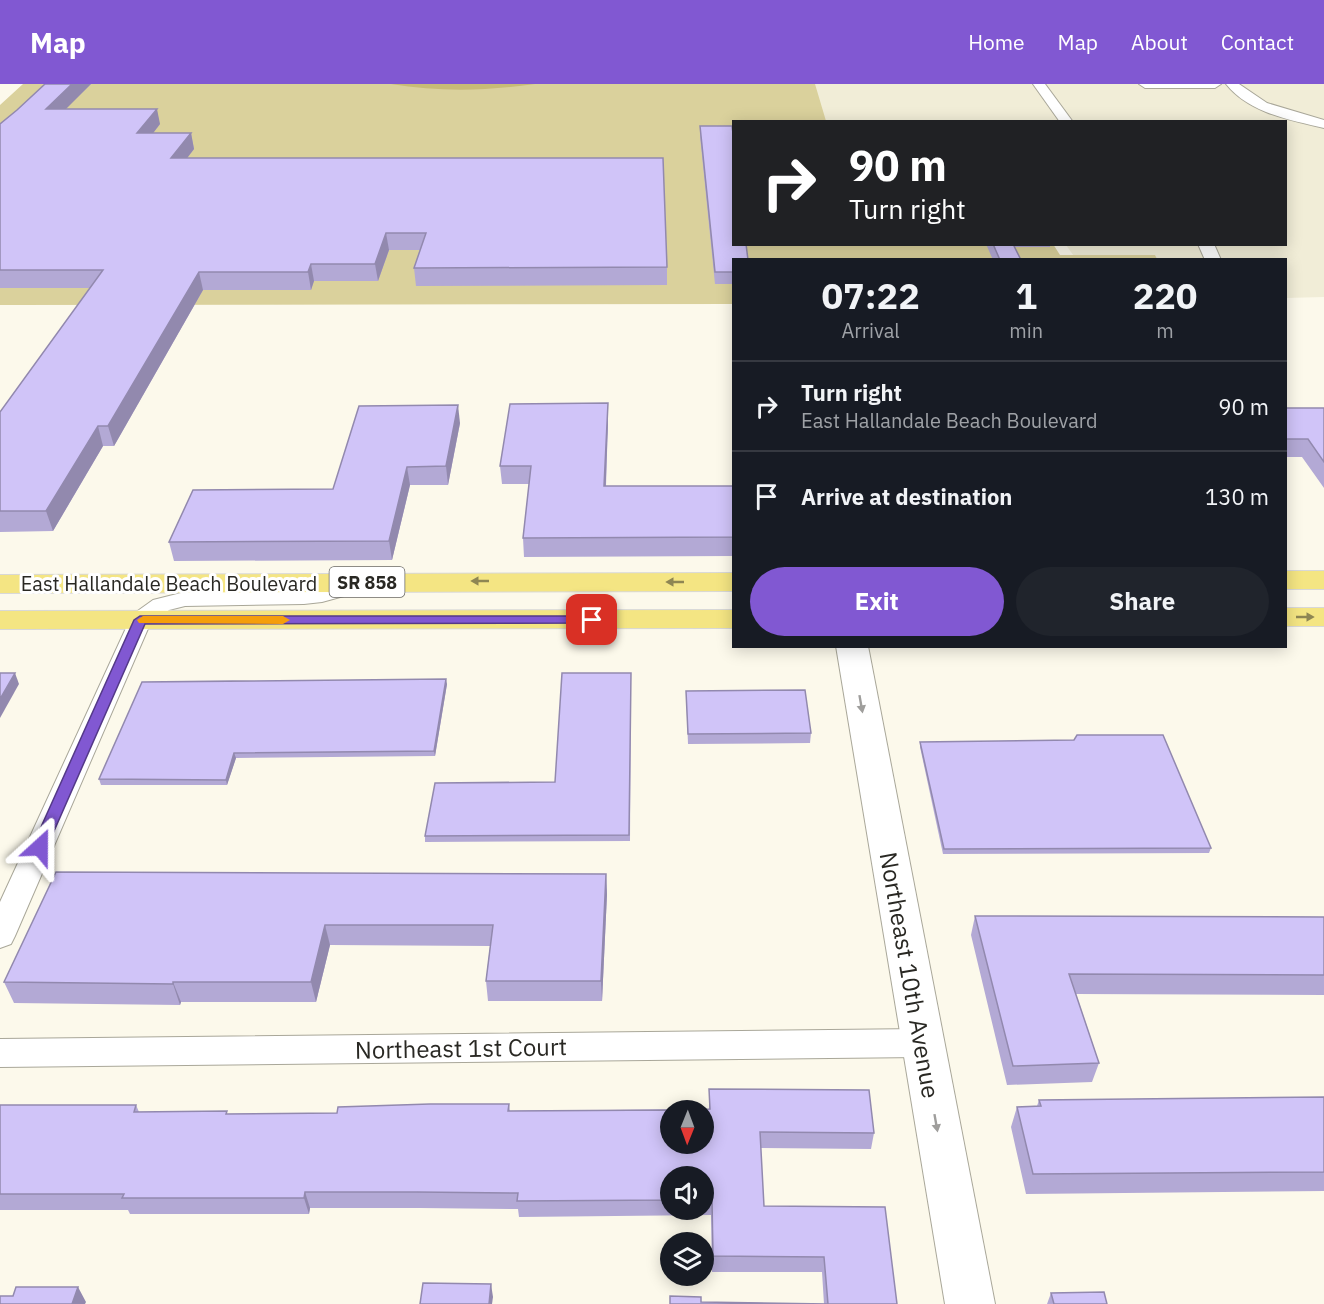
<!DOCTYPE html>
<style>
:root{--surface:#171b24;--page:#20242c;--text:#f1f3f6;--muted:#9ea1a6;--line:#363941;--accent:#8158d2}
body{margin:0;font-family:"IBM Plex Sans",sans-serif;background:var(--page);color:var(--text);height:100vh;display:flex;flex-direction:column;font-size:22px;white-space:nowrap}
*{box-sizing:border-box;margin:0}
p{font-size:20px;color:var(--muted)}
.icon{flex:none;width:33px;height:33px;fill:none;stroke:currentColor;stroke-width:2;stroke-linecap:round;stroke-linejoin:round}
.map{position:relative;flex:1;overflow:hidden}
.panel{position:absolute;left:732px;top:174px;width:555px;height:390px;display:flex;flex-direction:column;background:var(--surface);border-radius:0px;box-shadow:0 3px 15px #0003}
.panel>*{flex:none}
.guide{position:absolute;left:732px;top:36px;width:555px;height:126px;border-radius:0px;box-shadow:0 3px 15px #0003;background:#202124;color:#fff;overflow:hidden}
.needle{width:39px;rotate:181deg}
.buttons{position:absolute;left:660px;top:1016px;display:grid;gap:12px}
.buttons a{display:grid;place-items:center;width:54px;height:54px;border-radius:50%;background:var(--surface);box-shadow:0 3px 15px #0003;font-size:30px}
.pin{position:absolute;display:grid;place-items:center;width:51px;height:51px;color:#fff;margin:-26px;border-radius:12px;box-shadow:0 3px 9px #0006}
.me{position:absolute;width:66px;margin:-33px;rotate:24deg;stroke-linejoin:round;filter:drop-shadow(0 0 4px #0008)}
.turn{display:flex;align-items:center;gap:21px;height:126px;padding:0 18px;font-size:27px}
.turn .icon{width:78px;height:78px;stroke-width:2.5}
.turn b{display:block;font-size:42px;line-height:51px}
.eta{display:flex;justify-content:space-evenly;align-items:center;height:102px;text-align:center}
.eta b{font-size:36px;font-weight:800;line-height:42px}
.cta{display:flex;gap:12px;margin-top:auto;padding:12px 18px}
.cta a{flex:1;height:69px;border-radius:36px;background:var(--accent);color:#fff;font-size:24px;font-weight:800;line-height:69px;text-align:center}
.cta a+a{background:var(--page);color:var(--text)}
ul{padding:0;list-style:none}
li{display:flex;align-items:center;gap:18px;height:90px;padding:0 18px;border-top:2px solid var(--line)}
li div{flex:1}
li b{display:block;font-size:22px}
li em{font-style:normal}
header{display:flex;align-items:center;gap:36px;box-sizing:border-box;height:84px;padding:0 30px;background:var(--accent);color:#fff}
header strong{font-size:28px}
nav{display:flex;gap:33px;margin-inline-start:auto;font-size:21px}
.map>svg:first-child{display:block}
</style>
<header>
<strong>Map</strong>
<nav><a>Home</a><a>Map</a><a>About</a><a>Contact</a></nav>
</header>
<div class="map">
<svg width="1324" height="1220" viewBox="0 0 1324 1220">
<rect width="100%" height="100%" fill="#fcf9eb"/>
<path fill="#f1edd7" d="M 23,0 L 1324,0 L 1324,213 L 1286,214 L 1286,176 L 1076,175 L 1066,161 L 1286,160 L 1286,38 L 764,38 Z"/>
<path fill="#dad19c" d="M 23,0 L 815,0 L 826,37 L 734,38 L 734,160 L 1053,160 L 1060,171 L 1155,171 L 1157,175 L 734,176 L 733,220 L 0,221 L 0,21 Z"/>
<path fill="#c8bb76" d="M 391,0 L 535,0 C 486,7 439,8 391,0 Z"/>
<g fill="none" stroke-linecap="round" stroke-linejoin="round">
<g stroke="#a9a799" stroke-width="2">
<g id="street">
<path d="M 1033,0 L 1045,0 L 1073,38 L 1060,38 Z"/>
<path d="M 1139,0 L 1221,0 L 1215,4 L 1145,4 Z"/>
<path d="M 1226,0 L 1239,0 L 1267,19 L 1324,36 L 1324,44 C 1290,36 1249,29 1226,0 Z"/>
<path d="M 1198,160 L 1214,160 L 1221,176 L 1205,176 Z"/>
<path d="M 365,492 L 373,494 L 377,499 L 373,504 L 322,518 L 304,520 L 185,522 L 169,526 L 150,540 L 15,852 L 11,860 L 0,864 L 0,818 L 132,531 L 153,516 L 185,508 L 304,506 Z"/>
<path d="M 921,945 L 933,949 L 938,959 L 933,969 L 921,973 L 0,983 L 0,955 Z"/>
</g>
</g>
<g stroke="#a9a799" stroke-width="2">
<path id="secondary" d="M 836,562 L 868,562 L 995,1220 L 945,1220 Z"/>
</g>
<g stroke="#d8d8d7" stroke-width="2">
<g id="primary">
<rect x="1286" y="487" width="38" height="18"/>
<path d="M 734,489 L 734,507 L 0,509 L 0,491 Z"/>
<rect x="1286" y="524" width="38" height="18"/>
<path d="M 734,526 L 734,544 L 0,545 L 0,527 Z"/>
</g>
</g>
<use href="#street" fill="#fff" fill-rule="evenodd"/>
<use href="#secondary" fill="#fff" fill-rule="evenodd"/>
<use href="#primary" fill="#f4e583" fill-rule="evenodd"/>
</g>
<g fill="#b3a9d5" fill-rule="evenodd">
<path d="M 45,0 L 91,0 L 65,25 L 160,40 L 153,49 L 191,49 L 194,65 L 187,74 L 667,183 L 667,201 L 416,202 L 414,184 L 420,166 L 389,166 L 378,197 L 314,197 L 311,206 L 203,206 L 114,362 L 103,362 L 53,447 L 0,448 L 0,328 L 90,204 L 0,204 L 0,40 L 17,26 Z"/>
<path d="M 700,42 L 734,176 L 734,200 L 715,200 L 700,52 Z"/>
<path d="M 986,160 L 1050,160 L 1050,163 L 1014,163 L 1021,176 L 993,176 Z"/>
<path d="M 608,319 L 608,337 L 606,402 L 734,402 L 734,472 L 524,473 L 523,454 L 529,400 L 502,400 L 500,382 Z"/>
<path d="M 1286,324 L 1324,324 L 1324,404 L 1302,373 L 1286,373 Z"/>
<path d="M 460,339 L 448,401 L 410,401 L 392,476 L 174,477 L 169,458 L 333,405 Z"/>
<path d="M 631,589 L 630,757 L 425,758 L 425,752 L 555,698 Z"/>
<path d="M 447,600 L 435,672 L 236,674 L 227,701 L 101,701 L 99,695 Z"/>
<path d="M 686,607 L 811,649 L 810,659 L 688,660 Z"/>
<path d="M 920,658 L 1211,764 L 1209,769 L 943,770 L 920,663 Z"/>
<path d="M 606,790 L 607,810 L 602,917 L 488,917 L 486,897 L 490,862 L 330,861 L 316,918 L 181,918 L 180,921 L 14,919 L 4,898 Z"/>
<path d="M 975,832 L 1324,833 L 1324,911 L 1076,910 L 1099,979 L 1092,998 L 1007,1001 L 971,851 Z"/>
<path d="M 709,1005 L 874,1049 L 871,1065 L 760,1064 L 764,1122 L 897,1220 L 670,1220 L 701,1218 L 824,1220 L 822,1188 L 712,1188 L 711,1131 L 519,1133 L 518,1125 L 420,1124 L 310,1124 L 309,1130 L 130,1130 L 128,1126 L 0,1126 L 0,1021 L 136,1021 L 139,1028 L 228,1030 L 337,1029 L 509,1020 L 510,1027 L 709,1025 ZM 670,1092 L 704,1092 L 704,1125 L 670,1125 Z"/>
<path d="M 1324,1013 L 1324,1107 L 1026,1110 L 1011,1043 L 1017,1023 L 1037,1022 L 1039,1016 Z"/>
<path d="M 1051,1209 L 1107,1220 L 1047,1220 Z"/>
</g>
<g fill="#9289ae">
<path d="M 72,0 L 91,0 L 50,41 L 46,25 Z"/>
<path d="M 157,25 L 160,40 L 141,65 L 137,49 Z"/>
<path d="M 191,49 L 194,65 L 175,90 L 171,74 Z"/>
<path d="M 386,149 L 389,166 L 378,197 L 375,180 Z"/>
<path d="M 311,180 L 314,197 L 311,206 L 308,188 Z"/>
<path d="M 199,188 L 203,206 L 114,362 L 108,342 Z"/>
<path d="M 608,319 L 608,337 L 605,421 L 604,402 Z"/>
<path d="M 458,321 L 460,339 L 448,401 L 446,382 Z"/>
<path d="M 98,342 L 103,362 L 53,447 L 46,427 Z"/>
<path d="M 407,383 L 410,401 L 392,476 L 389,457 Z"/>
<path d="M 15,589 L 19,600 L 0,634 L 0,615 Z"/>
<path d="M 446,595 L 447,600 L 435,672 L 434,667 Z"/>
<path d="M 234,669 L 236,674 L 227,701 L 226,696 Z"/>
<path d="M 606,790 L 607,810 L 602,917 L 601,897 Z"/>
<path d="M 325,841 L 330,861 L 316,918 L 311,898 Z"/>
<path d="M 173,898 L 181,918 L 180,921 L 173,900 Z"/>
<path d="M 305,1108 L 310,1124 L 309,1130 L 304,1114 Z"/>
<path d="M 491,1200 L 493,1213 L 492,1220 L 489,1220 Z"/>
<path d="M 78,1203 L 86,1218 L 85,1220 L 72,1220 Z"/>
</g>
<g fill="#d0c4f8" stroke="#9289ae" stroke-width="1.5">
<path d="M 45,0 L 72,0 L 46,25 L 157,25 L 137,49 L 191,49 L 171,74 L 663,74 L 667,183 L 414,184 L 426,149 L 386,149 L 375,180 L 311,180 L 308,188 L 199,188 L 108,342 L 98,342 L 46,427 L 0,427 L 0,328 L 103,186 L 0,186 L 0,40 L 17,26 Z"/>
<path d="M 700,42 L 732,42 L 734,57 L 734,160 L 746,160 L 748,176 L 734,176 L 734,188 L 715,188 Z"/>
<path d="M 993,160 L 1013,160 L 1021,176 L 1000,176 Z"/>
<path d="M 608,319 L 604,402 L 734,402 L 734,453 L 523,454 L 531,382 L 500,382 L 510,320 Z"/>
<path d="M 458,321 L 446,382 L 407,383 L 389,457 L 169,458 L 193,406 L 333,405 L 359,322 Z"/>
<path d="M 1286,324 L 1324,324 L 1324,378 L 1308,355 L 1286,355 Z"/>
<path d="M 0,589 L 15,589 L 0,615 Z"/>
<path d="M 562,589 L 631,589 L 629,751 L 425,752 L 435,699 L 555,698 Z"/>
<path d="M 446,595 L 434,667 L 234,669 L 226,696 L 99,695 L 142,598 Z"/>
<path d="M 805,606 L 811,649 L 688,650 L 686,607 Z"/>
<path d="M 1077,651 L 1163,651 L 1211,764 L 944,765 L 920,658 L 1074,656 Z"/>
<path d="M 56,788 L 606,790 L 601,897 L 486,897 L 493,841 L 325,841 L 311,898 L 173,898 L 173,900 L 4,898 Z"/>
<path d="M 975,832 L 1324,833 L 1324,891 L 1069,890 L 1099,979 L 1013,982 Z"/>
<path d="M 709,1005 L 869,1006 L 874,1049 L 760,1048 L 764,1122 L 885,1123 L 897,1220 L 670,1220 L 670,1212 L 701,1213 L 701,1218 L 828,1220 L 824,1173 L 713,1172 L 712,1115 L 704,1115 L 704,1092 L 670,1092 L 670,1116 L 517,1117 L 518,1109 L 417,1108 L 305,1108 L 304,1114 L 122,1114 L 124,1110 L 0,1110 L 0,1021 L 136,1021 L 134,1028 L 227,1027 L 226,1030 L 337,1029 L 338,1023 L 430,1020 L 509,1020 L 508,1027 L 670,1026 L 670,1059 L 704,1059 L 704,1026 L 677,1026 L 710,1025 Z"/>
<path d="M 1324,1013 L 1324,1088 L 1033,1090 L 1017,1023 L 1041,1022 L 1039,1016 Z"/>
<path d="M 423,1199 L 491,1200 L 489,1220 L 420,1220 Z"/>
<path d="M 16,1203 L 78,1203 L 72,1220 L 0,1220 L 0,1212 L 13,1212 Z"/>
<path d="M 1104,1208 L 1107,1220 L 1054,1220 L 1051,1209 Z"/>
</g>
<defs><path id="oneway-solid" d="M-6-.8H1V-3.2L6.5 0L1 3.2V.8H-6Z" transform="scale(1.5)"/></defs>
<g fill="#8e8653">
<use href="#oneway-solid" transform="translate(480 497) rotate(-180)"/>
<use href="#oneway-solid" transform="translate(675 498) rotate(-180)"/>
<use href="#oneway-solid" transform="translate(1305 533)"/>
</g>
<g fill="#9f9e9c">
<use href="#oneway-solid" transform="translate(861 620) rotate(80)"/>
<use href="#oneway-solid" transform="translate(936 1039) rotate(80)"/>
</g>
<path fill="#8158d2" stroke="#543988" stroke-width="1.5" d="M 140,532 L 592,532 L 599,536 L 592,539 L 145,540 L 47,763 L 40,768 L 34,767 L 32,763 L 134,536 Z"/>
<path fill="#f59e0b" d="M 143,532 L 283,532 L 290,536 L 283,540 L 139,539 L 137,536 Z"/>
<g text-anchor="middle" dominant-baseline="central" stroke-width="6" stroke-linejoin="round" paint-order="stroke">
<rect fill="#fff" stroke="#696865" stroke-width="1.5" x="329.5" y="483" width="75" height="30" rx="4.5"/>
<g font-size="18" font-weight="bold" fill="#292823">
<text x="367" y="498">SR 858</text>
</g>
<g font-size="20" fill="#292823" stroke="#fff">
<text x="169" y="499">East Hallandale Beach Boulevard</text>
</g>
<g font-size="24" fill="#292823" stroke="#fff">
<text transform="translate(910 891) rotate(80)">Northeast 10th Avenue</text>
<text transform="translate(461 964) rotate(-1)">Northeast 1st Court</text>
</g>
</g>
</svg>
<div class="buttons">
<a><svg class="needle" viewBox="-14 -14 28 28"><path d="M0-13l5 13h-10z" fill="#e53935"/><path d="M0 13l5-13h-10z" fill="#9ea1a6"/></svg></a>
<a><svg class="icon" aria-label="sound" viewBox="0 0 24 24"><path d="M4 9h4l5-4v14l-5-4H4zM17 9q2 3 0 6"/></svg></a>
<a><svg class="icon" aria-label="layers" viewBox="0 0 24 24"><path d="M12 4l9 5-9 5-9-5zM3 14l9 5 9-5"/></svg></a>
</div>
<div class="pin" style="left:592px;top:536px;background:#d93025"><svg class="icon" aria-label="arrive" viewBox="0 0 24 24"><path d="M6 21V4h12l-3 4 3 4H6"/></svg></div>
<svg class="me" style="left:40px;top:763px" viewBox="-20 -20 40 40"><path d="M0-17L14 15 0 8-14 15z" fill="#8158d2" stroke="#fff" stroke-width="4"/></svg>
<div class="guide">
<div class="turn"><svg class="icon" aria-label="right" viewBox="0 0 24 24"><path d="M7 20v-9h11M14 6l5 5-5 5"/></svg><div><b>90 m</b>Turn right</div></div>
</div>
<section class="panel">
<div class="eta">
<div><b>07:22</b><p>Arrival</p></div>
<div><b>1</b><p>min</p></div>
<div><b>220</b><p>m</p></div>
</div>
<ul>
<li><svg class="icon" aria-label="right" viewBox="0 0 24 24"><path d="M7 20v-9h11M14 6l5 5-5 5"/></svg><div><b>Turn right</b><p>East Hallandale Beach Boulevard</p></div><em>90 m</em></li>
<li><svg class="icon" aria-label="arrive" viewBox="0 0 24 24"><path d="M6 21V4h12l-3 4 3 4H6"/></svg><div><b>Arrive at destination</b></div><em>130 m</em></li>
</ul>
<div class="cta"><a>Exit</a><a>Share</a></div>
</section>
</div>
